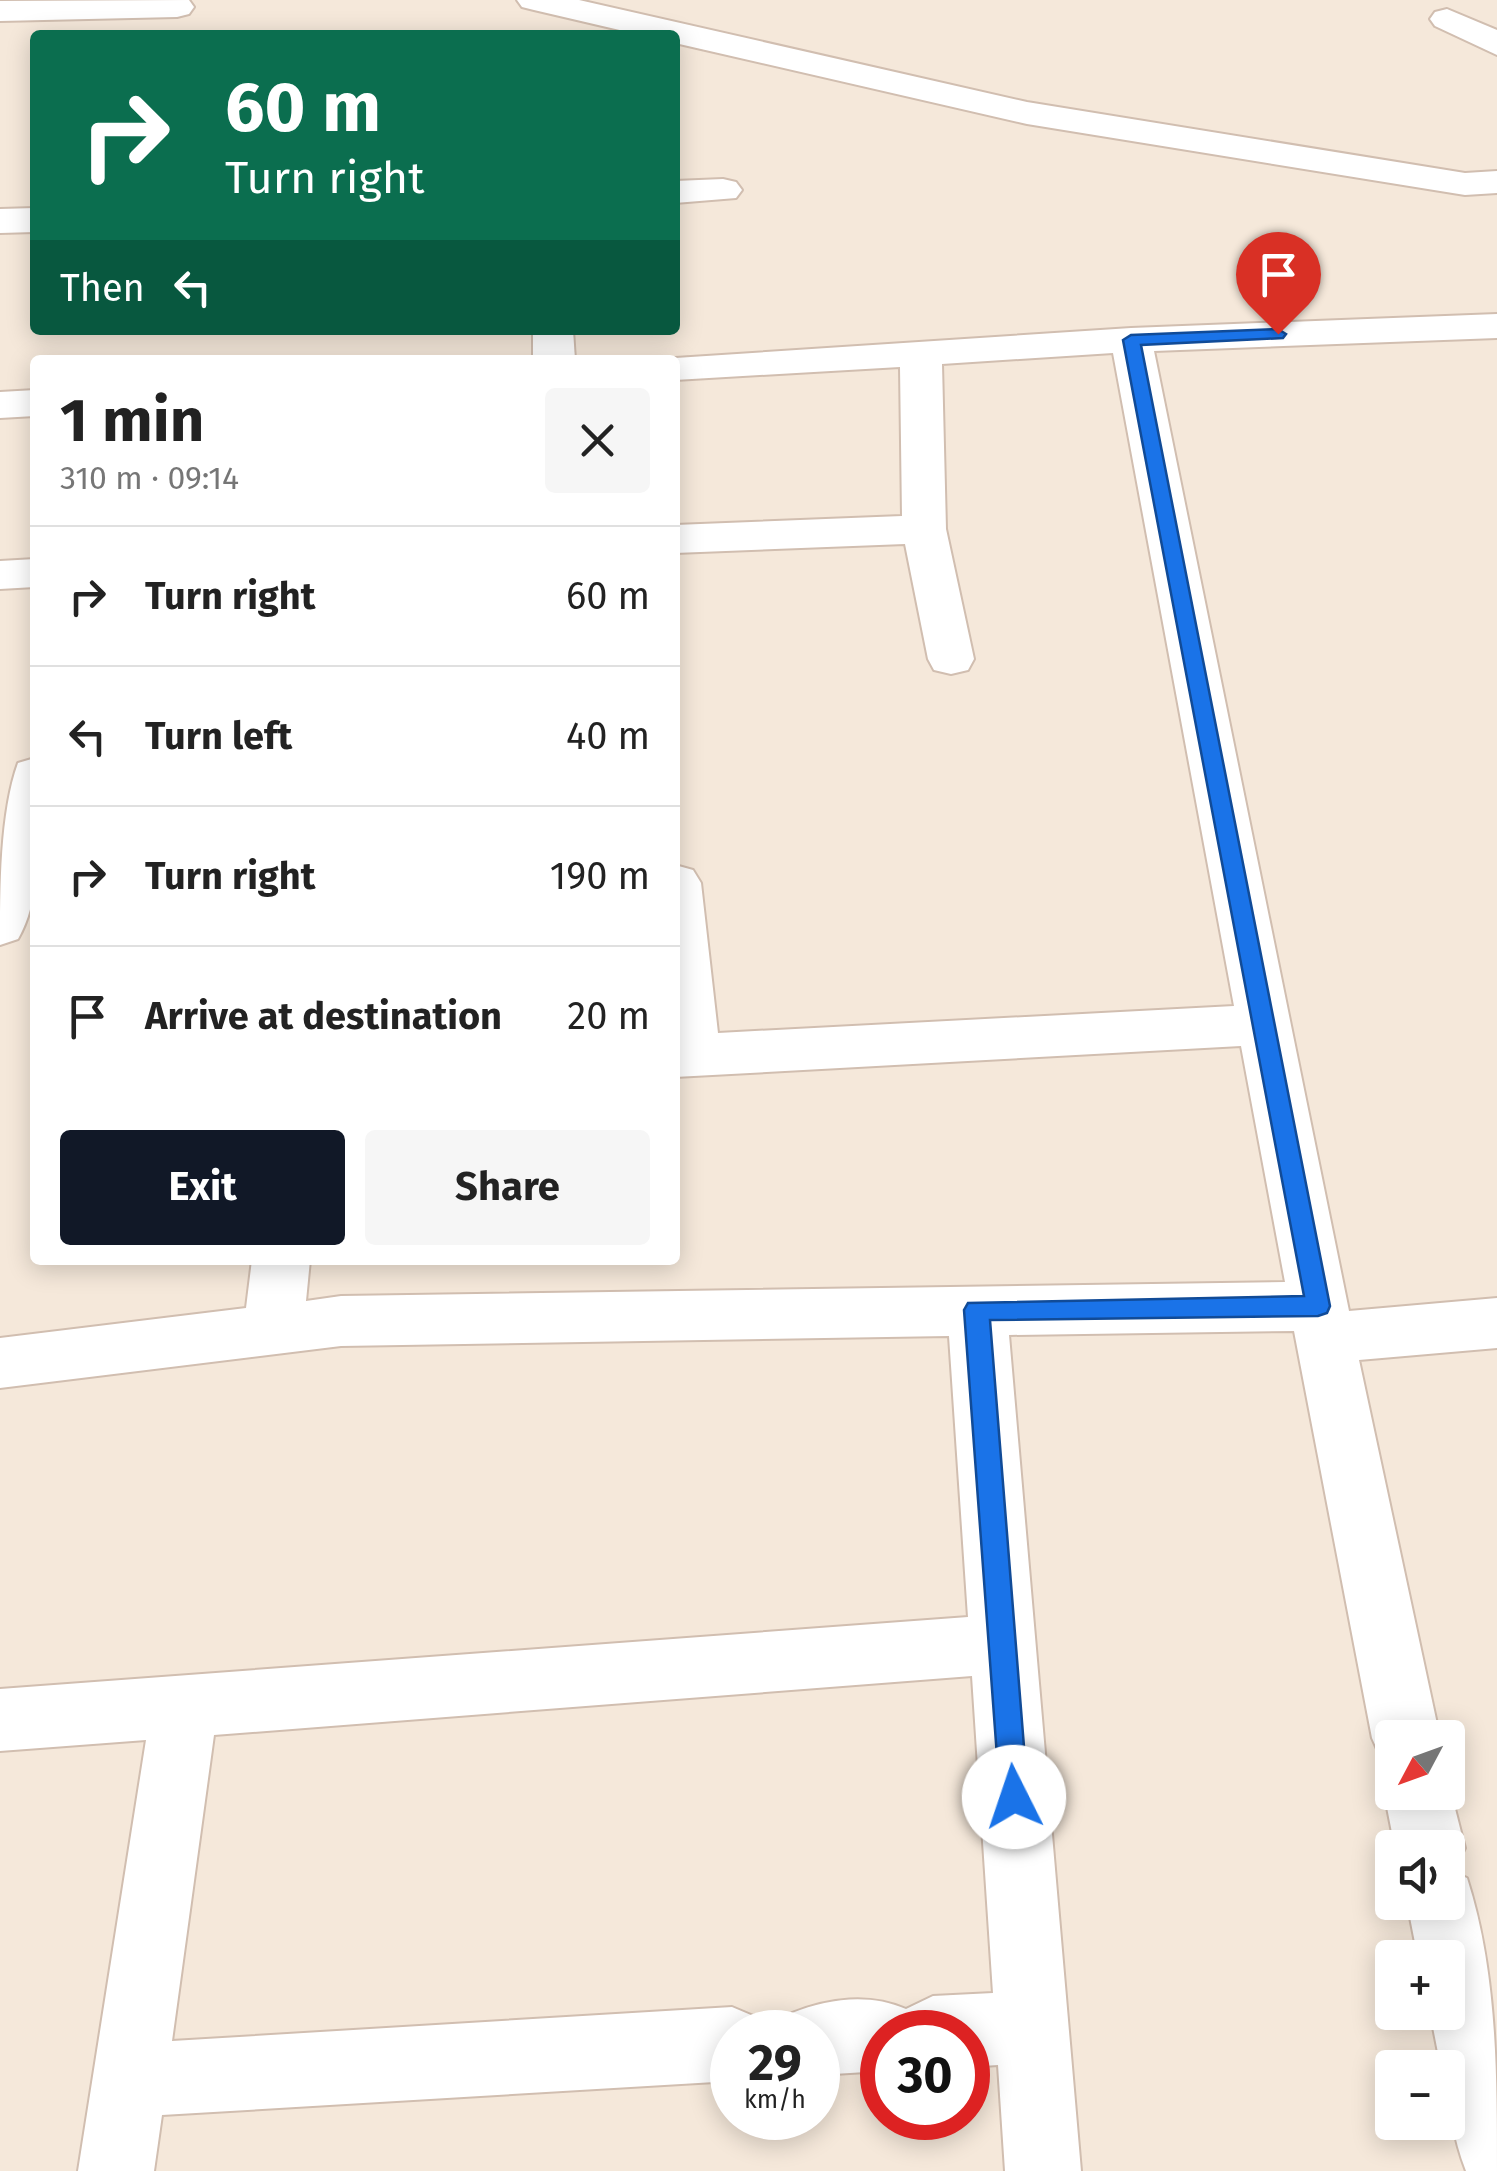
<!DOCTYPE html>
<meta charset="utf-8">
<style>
:root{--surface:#fff;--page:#f6f6f6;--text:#222;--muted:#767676;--line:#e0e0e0;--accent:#111827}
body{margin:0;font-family:"Fira Sans",sans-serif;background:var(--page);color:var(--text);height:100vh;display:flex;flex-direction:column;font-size:38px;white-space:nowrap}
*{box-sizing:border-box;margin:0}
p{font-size:32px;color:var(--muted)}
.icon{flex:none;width:55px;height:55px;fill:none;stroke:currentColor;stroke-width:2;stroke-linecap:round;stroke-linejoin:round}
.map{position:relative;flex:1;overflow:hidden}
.panel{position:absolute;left:30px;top:355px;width:650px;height:910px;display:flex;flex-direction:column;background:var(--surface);border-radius:10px;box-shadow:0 5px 25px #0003}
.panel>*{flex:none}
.guide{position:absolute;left:30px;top:30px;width:650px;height:305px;border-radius:10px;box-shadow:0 5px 25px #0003;background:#0b6e4f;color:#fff;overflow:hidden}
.needle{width:65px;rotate:229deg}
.buttons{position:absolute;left:1375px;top:1720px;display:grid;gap:20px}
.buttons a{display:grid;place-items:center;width:90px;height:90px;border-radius:10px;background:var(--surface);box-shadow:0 5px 25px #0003;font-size:50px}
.speed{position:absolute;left:710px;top:2010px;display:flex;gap:20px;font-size:50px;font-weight:700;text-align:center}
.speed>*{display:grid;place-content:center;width:130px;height:130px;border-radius:50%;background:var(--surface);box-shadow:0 5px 25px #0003;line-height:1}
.speed small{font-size:25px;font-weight:400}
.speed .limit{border:15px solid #d22;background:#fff;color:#111}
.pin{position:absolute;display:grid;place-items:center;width:85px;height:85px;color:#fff;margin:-102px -42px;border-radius:50% 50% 50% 0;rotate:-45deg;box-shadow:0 0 10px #0007}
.pin .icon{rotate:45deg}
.me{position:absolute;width:110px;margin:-55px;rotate:356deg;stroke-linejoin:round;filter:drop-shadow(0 0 8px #0008)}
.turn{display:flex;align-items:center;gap:35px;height:210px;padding:0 30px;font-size:45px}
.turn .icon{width:130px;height:130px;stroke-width:2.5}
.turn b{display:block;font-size:70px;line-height:85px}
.then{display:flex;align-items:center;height:95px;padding:0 30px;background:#0003;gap:20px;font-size:38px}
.round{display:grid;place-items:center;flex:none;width:105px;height:105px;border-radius:10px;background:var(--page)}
.overview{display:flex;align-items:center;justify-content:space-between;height:170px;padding:0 30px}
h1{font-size:60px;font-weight:700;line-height:75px}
.action{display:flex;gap:20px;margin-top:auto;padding:20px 30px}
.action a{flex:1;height:115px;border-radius:10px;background:var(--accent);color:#fff;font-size:40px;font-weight:700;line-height:115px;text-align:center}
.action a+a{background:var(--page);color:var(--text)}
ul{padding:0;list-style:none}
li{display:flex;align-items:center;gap:30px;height:140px;padding:0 30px;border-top:2px solid var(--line)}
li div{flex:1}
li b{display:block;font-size:38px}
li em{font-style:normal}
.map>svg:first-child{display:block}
</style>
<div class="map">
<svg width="1497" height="2171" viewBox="0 0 1497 2171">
<rect width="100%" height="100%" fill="#fdf6ec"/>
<path fill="#f5e8da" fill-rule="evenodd" d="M 0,0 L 1497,0 L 1497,2171 L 0,2171 ZM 35,35 L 675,35 L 675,330 L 35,330 ZM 35,360 L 675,360 L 675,1260 L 35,1260 ZM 1392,1738 L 1448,1738 L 1448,1792 L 1392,1792 ZM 1392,1848 L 1448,1848 L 1448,1902 L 1392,1902 ZM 1392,1958 L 1448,1958 L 1448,2012 L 1392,2012 ZM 732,2032 L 818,2032 L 818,2118 L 732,2118 ZM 882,2032 L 968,2032 L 968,2118 L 882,2118 ZM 1392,2068 L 1448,2068 L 1448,2122 L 1392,2122 Z"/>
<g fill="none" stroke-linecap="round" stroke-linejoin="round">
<g stroke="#d1beb0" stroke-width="4">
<g id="street">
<path d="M 189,0 L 194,7 L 189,14 L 177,17 L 0,21 L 0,1 Z"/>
<path d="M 517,0 L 579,0 L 1027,102 L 1465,173 L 1497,171 L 1497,193 L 1465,195 L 1027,124 L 675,43 L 675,35 L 641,35 L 534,10 L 522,7 Z"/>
<path d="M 1447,9 L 1497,30 L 1497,55 L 1435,26 L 1430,19 L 1435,12 Z"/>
<path d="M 723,179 L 736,182 L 742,190 L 736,198 L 675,203 L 675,181 Z"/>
<path d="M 35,208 L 35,232 L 0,233 L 0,209 Z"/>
<path d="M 1497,314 L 1497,338 L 1154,351 L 1349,1311 L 1497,1298 L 1497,1348 L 1359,1360 L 1440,1738 L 1392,1738 L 1392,1764 L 1382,1760 L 1372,1738 L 1294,1331 L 1009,1335 L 1081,2171 L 1005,2171 L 998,2065 L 968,2067 L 968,2032 L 882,2032 L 882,2071 L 818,2075 L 818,2032 L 784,2032 L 792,2013 C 829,1998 870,1993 906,2009 L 933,1996 L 993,1993 L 972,1676 L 214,1735 L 172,2041 L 732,2007 L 758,2018 L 764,2032 L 732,2032 L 732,2081 L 162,2115 L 154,2171 L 78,2171 L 146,1740 L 0,1751 L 0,1689 L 968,1617 L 949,1336 L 341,1346 L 0,1388 L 0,1338 L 246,1308 L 252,1260 L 310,1260 L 306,1301 L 341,1296 L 1285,1282 L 1241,1046 L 675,1077 L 675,865 L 693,870 L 701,883 L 718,1033 L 1234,1006 L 1113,353 L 942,364 L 946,529 L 974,659 L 968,670 L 951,674 L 934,670 L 928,659 L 905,544 L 675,553 L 675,525 L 902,516 L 900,367 L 675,380 L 675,360 L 660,359 L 1131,328 Z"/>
<path d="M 533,330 L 573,330 L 575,360 L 533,360 Z"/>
<path d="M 35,390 L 35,416 L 0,418 L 0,392 Z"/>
<path d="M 35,559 L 35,587 L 0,589 L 0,561 Z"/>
<path d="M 35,758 C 35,815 47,889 18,939 L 0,945 C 0,888 0,813 18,763 Z"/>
<path d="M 1392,1772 L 1392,1792 L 1448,1792 L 1448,1781 L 1465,1848 L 1453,1872 L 1467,1878 C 1497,1971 1497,2072 1497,2171 L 1466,2171 C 1453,2138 1448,2103 1448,2068 L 1441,2068 L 1430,2012 L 1448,2012 L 1448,1958 L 1418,1958 L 1407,1902 L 1448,1902 L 1448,1848 L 1395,1848 L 1384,1792 Z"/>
</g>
</g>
<use href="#street" fill="#fff" fill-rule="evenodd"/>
</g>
<path fill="#1a73e8" stroke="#114b97" stroke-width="2.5" d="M 1278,329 L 1286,334 L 1283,338 L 1141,345 L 1330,1306 L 1327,1313 L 1318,1316 L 990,1320 L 1028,1797 L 1024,1807 L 1014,1811 L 1004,1807 L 1000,1797 L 964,1310 L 968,1303 L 1304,1296 L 1123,340 L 1131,335 Z"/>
</svg>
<div class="buttons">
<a><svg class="needle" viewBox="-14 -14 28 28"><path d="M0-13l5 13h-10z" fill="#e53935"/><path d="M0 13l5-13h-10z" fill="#767676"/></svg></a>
<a><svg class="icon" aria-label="sound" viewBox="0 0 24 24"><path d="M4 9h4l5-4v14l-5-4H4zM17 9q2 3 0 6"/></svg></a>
<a>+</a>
<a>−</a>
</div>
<div class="speed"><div>29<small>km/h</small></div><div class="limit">30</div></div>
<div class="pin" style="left:1278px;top:334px;background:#d93025"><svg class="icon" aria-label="arrive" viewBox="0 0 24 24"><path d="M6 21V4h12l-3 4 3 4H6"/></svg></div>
<svg class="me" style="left:1014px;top:1797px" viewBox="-20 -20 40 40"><circle r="19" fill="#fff"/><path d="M0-13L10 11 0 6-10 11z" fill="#1a73e8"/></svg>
<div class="guide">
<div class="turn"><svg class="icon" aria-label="right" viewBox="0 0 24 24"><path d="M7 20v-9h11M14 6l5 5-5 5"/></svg><div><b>60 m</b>Turn right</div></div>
<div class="then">Then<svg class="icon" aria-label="left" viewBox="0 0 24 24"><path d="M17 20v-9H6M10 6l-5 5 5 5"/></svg></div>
</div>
<section class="panel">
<div class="overview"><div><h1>1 min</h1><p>310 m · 09:14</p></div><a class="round"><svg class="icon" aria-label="close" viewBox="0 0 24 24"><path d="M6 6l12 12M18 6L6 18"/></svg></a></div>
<ul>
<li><svg class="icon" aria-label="right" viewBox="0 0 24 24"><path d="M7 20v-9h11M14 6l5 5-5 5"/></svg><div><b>Turn right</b></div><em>60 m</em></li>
<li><svg class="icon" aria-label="left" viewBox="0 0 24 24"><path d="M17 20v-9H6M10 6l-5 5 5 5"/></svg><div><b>Turn left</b></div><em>40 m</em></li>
<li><svg class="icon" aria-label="right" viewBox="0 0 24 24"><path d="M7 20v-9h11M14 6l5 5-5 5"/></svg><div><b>Turn right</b></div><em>190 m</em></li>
<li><svg class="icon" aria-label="arrive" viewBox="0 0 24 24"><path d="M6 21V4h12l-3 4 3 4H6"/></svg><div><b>Arrive at destination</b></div><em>20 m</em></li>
</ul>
<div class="action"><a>Exit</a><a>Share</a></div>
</section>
</div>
